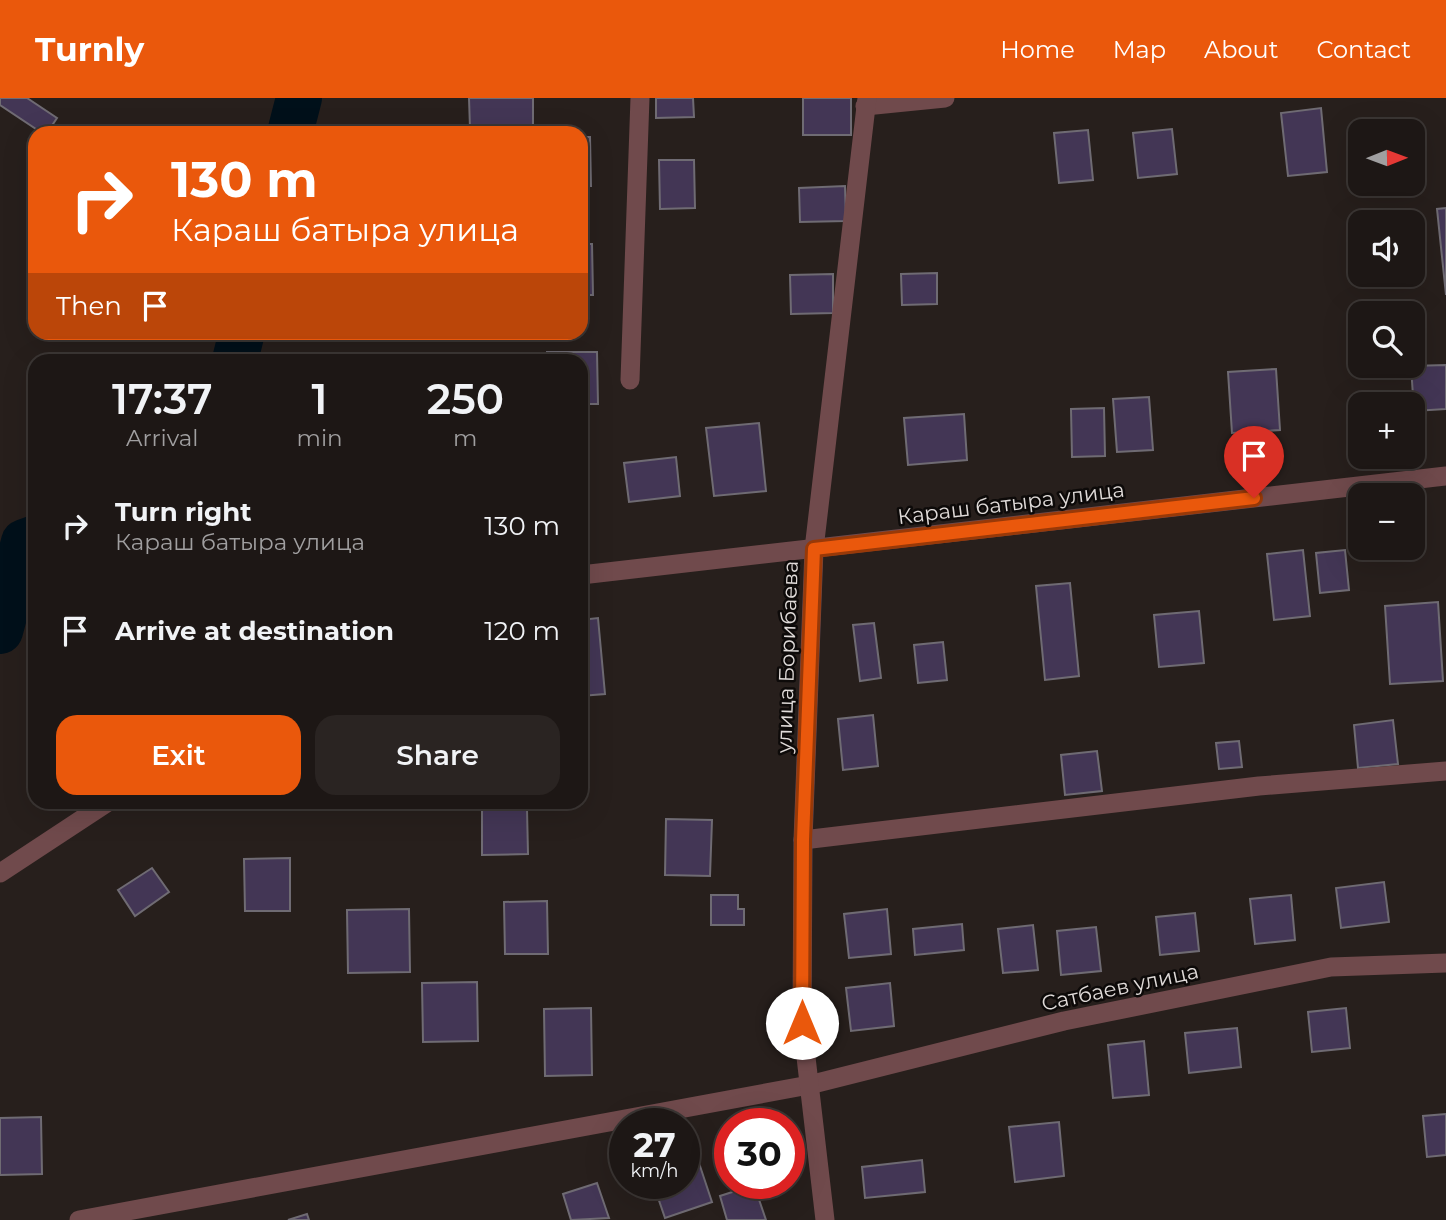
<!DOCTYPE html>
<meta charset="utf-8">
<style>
:root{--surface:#1d1715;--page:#2a2422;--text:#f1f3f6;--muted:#a09fa0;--line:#3b3634;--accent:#ea580c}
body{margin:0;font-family:Montserrat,sans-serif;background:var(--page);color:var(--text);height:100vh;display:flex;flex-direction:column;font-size:26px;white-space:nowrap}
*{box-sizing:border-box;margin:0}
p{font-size:23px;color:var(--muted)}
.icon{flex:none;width:38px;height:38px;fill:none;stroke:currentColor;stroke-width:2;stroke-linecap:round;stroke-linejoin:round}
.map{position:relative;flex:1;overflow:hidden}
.sheet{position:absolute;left:28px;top:256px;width:560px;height:455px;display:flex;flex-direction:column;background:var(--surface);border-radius:21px;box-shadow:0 7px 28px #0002,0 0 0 2px var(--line)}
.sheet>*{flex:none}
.hud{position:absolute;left:28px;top:28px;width:560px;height:214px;border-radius:21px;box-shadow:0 7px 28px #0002,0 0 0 2px var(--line);background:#ea580c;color:#fff;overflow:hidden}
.needle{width:46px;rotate:89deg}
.fabs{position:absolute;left:1348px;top:21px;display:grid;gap:14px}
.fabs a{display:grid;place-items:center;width:77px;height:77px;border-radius:14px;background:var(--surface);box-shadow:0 7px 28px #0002,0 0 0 2px var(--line);font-size:35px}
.speed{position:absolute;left:609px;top:1010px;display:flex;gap:14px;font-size:35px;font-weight:700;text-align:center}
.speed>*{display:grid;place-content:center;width:91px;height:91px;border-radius:50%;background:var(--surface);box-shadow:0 7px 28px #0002,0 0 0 2px var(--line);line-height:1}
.speed small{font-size:18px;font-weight:400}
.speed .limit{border:10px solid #d22;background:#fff;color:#111}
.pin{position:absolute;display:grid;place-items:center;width:60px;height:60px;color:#fff;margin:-72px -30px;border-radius:50% 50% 50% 0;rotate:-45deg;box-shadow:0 0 7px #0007}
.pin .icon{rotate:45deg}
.me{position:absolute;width:77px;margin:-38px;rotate:0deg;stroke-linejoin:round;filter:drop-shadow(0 0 5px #0008)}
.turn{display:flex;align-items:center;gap:24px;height:147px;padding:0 28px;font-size:32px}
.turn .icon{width:91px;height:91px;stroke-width:2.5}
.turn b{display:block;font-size:49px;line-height:60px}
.then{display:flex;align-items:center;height:66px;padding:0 28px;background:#0003;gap:14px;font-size:26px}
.eta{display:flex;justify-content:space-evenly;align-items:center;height:119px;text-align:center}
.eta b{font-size:42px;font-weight:600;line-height:49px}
.button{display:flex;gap:14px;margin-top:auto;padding:14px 28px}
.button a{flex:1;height:80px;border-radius:21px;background:var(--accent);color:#fff;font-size:28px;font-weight:600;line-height:80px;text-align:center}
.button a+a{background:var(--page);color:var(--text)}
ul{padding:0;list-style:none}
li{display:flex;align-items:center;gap:21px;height:105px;padding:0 28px}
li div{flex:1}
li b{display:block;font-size:26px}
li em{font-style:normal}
header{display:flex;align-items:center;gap:42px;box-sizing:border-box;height:98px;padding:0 35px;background:var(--accent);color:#fff}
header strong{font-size:33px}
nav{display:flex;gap:38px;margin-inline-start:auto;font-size:24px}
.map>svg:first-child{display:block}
</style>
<header>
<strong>Turnly</strong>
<nav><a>Home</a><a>Map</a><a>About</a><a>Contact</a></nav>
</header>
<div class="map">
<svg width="1446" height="1122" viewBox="0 0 1446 1122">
<rect width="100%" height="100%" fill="#271f1c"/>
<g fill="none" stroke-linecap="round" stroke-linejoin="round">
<g stroke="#00101a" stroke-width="46">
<path d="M 290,35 L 299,0"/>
<path d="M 235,262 L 242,234"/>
<path d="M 0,533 L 24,444 L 35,440"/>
</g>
</g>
<g fill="#433655" stroke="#6f6b73" stroke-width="2">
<path d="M 0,0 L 27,0 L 57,20 L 47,35 L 42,35 L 0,7 Z"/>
<path d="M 469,0 L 533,0 L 533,28 L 470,30 Z"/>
<path d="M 656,0 L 693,0 L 694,19 L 656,20 Z"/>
<rect x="803" y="0" width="48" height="37"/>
<path d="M 1321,10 L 1327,74 L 1288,78 L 1281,15 Z"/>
<path d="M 1172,31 L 1177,76 L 1138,80 L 1133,35 Z"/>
<path d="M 1088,32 L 1093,82 L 1059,85 L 1054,35 Z"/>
<path d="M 581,39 L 590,39 L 591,88 L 581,88 Z"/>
<path d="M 659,62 L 694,62 L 695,110 L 660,111 Z"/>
<path d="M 845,88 L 846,123 L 800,124 L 799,90 Z"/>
<path d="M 1446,110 L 1446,197 L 1437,111 Z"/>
<path d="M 581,146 L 592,146 L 593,197 L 581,197 Z"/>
<path d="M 937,175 L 937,206 L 902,207 L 901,176 Z"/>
<path d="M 833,176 L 833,215 L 791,216 L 790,177 Z"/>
<path d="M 547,254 L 597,254 L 598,306 L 581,306 L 581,262 L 547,262 Z"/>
<path d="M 1446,267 L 1446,311 L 1414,313 L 1411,268 Z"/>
<path d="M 1276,271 L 1280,332 L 1232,335 L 1228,274 Z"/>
<path d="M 1149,299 L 1153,352 L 1117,354 L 1113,301 Z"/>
<path d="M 1104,310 L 1105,358 L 1072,359 L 1071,311 Z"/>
<path d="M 964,316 L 967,362 L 908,367 L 904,320 Z"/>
<path d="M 759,325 L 766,393 L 714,398 L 706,330 Z"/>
<path d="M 676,359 L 680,398 L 629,404 L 624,365 Z"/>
<path d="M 1303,452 L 1310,518 L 1274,522 L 1267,456 Z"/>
<path d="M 1345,452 L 1349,492 L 1320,495 L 1316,455 Z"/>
<path d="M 1070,485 L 1079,578 L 1045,582 L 1036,488 Z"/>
<path d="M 1438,504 L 1443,583 L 1390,586 L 1385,508 Z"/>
<path d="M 1199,513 L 1204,565 L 1159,569 L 1154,517 Z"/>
<path d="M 598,520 L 605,596 L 581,598 L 581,522 Z"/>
<path d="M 874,525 L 881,580 L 860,583 L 853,527 Z"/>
<path d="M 943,544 L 947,582 L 918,585 L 914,547 Z"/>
<path d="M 873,617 L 878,668 L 843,672 L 838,621 Z"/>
<path d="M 1393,622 L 1398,666 L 1358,670 L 1354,627 Z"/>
<path d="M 1239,643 L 1242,669 L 1219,671 L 1216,645 Z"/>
<path d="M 1097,653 L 1102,693 L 1065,697 L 1061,657 Z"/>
<path d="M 527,711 L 528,756 L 482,757 L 482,712 Z"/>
<path d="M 666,721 L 712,722 L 710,778 L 665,777 Z"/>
<path d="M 290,760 L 290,813 L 245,813 L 244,761 Z"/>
<path d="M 152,770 L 169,794 L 135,818 L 118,792 Z"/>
<path d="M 1384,784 L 1389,824 L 1341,830 L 1336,790 Z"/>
<path d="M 711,797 L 738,797 L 738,811 L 744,811 L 744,827 L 711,827 Z"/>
<path d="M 1291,797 L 1295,842 L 1255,846 L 1250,801 Z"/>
<path d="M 547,803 L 548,856 L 505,856 L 504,804 Z"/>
<path d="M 409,811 L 410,874 L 348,875 L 347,812 Z"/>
<path d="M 887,811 L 891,856 L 849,860 L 844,816 Z"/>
<path d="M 1195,815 L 1199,853 L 1160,857 L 1156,819 Z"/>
<path d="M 962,826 L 964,852 L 915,857 L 913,831 Z"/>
<path d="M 1033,827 L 1038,872 L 1003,875 L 998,831 Z"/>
<path d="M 1096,829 L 1101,873 L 1061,877 L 1057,833 Z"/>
<path d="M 477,884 L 478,943 L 423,944 L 422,885 Z"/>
<path d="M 890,885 L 894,928 L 851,933 L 846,890 Z"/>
<path d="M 591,910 L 592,977 L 545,978 L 544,911 Z"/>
<path d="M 1346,910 L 1350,950 L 1312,954 L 1308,914 Z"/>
<path d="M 1237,930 L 1241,969 L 1189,975 L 1185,935 Z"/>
<path d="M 1144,943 L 1149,997 L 1113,1000 L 1108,947 Z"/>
<path d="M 1446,1016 L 1446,1057 L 1427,1059 L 1423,1018 Z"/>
<path d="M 41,1019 L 42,1076 L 0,1077 L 0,1020 Z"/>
<path d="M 1059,1024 L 1064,1078 L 1015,1084 L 1009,1029 Z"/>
<path d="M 697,1059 L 712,1104 L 665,1120 L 653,1085 L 684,1085 L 684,1063 Z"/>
<path d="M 922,1062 L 925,1094 L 865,1100 L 862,1069 Z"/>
<path d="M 597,1085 L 609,1120 L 571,1122 L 563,1096 Z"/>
<path d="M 754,1087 L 766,1122 L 727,1122 L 720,1098 Z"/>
<path d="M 307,1116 L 309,1122 L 288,1122 Z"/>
</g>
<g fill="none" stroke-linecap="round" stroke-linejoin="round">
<g stroke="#704a4c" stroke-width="19">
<path d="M 865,8 L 945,0"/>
<path d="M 630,282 L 640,0"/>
<path d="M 581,477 L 1446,378"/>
<path d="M 803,742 L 1259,688 L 1446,673"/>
<path d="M 0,775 L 108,704"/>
<path d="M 79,1122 L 809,987 L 1064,923 L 1331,869 L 1446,865"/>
<path d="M 825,1122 L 802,925 L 803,742 L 814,451 L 867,0"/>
</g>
</g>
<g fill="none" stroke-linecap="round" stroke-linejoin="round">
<g stroke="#983908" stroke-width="18">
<path id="route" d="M 802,925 L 803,742 L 814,451 L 1254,400"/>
</g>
<use href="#route" stroke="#ea580c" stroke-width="12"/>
</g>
<g text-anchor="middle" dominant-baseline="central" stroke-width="5" stroke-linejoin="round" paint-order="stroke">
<g font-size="21" fill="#e0dbd9" stroke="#0d0a09">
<text transform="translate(1011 405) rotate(-7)">Караш батыра улица</text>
<text transform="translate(787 559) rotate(-88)">улица Борибаева</text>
<text transform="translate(1120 889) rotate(-12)">Сатбаев улица</text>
</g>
</g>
</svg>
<div class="fabs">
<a><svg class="needle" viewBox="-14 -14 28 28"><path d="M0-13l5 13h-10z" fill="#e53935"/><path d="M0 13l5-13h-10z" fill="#a09fa0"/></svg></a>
<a><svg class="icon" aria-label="sound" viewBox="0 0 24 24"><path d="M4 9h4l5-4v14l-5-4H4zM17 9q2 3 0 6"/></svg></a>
<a><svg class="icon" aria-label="search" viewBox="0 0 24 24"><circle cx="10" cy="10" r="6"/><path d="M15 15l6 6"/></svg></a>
<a>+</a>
<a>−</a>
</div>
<div class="speed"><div>27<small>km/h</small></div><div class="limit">30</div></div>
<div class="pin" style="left:1254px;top:400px;background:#d93025"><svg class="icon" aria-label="arrive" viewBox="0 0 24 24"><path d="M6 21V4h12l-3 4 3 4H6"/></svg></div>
<svg class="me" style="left:802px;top:925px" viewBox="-20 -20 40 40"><circle r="19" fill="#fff"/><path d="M0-13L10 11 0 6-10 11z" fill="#ea580c"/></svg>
<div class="hud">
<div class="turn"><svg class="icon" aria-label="right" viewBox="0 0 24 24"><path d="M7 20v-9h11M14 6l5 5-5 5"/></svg><div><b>130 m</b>Караш батыра улица</div></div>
<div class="then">Then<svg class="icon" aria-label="arrive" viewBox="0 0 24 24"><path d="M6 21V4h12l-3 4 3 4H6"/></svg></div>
</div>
<section class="sheet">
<div class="eta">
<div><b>17:37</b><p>Arrival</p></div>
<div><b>1</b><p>min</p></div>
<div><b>250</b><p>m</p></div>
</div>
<ul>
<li><svg class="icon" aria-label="right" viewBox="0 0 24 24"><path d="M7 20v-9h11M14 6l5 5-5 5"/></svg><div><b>Turn right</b><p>Караш батыра улица</p></div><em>130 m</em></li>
<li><svg class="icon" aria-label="arrive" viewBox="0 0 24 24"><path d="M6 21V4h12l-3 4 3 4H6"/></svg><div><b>Arrive at destination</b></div><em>120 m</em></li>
</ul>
<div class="button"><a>Exit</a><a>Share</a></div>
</section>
</div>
